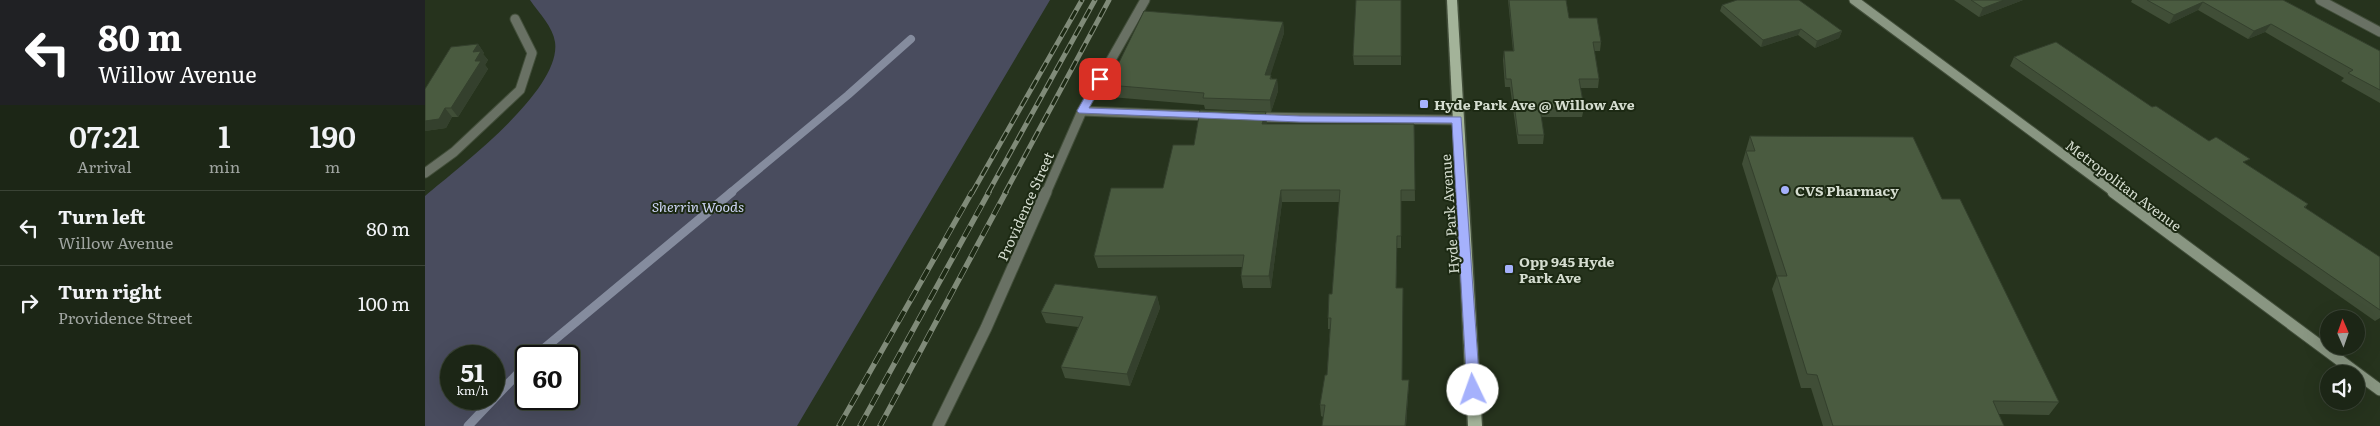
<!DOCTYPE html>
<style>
:root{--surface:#1c2616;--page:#293223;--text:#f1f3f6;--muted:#a0a5a1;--line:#3a4335}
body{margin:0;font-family:Literata,serif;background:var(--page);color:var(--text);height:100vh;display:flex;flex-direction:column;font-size:19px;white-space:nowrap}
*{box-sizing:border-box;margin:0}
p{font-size:16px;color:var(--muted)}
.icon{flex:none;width:28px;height:28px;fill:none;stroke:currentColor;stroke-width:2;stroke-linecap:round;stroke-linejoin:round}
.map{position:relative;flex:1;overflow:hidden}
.details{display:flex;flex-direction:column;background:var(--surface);width:425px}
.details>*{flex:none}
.banner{background:#202124;color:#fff;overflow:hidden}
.needle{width:32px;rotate:358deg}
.tools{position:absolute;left:1895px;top:310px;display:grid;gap:10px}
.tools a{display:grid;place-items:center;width:45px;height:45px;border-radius:50%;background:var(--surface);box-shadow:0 5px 20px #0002,0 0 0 1px var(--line);font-size:25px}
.speed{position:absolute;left:15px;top:345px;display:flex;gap:10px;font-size:25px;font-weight:700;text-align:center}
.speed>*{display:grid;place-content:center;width:65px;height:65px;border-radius:50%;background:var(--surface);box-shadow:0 5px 20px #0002,0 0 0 1px var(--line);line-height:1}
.speed small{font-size:12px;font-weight:400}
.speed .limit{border:2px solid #111;border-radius:8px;background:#fff;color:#111}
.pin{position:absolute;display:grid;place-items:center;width:42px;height:42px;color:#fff;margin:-21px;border-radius:10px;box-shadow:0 2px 8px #0006}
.me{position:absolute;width:55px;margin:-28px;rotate:357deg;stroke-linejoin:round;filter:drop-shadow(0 0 4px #0008)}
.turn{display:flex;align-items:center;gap:18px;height:105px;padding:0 15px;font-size:22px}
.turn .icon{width:65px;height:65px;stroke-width:2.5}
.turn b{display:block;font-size:35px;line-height:42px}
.eta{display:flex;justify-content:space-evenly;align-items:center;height:85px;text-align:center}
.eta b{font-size:30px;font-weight:600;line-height:35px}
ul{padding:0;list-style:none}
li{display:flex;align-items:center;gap:15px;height:75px;padding:0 15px;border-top:1px solid var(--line)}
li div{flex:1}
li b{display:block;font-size:19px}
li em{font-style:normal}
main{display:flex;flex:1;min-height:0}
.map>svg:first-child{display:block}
</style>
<main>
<section class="details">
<div class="banner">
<div class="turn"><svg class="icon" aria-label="left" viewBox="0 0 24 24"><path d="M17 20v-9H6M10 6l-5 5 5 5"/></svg><div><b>80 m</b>Willow Avenue</div></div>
</div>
<div class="eta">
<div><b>07:21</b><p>Arrival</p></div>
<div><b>1</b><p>min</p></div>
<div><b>190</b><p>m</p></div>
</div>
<ul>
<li><svg class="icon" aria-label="left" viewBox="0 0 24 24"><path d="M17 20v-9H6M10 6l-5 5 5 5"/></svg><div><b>Turn left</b><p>Willow Avenue</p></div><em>80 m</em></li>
<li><svg class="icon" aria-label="right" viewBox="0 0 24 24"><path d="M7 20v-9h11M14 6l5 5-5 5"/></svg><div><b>Turn right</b><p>Providence Street</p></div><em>100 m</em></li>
</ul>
</section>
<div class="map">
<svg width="1955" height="426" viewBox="0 0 1955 426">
<rect width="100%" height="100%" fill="#26331d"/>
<path fill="#494c5e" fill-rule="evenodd" d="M 105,0 L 625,0 L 372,426 L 0,426 L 0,196 C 34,167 137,90 130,42 C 128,27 114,13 105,0 ZM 26,356 L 69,356 L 69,399 L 26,399 ZM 101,356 L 144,356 L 144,399 L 101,399 Z"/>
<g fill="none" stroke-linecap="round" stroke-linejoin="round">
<path stroke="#858c9e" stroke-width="8" d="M 305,193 L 423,95 L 486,39"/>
<g stroke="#858c9e" stroke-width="9">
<path d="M 110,356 L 307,192"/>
<path d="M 43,426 L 101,365"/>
</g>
<g stroke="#424e3a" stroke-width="11">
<g id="street-far1">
<path d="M 1895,0 L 1955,32"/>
<path d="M 657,111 L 786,116"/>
<path d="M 828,117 L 1032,120"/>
<path d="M 0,173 L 29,152 L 95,90 L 107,53 L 90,19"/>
<path d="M 621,193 L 657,111 L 720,0"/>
</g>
</g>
<g stroke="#424e3a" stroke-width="13">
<path id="street" d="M 513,426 L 561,328 L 621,192"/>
</g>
<g stroke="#424e3a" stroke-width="11">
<path id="secondary-far1" d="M 1429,0 L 1690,193"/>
</g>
<g stroke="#424e3a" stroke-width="13">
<path id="secondary" d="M 1688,192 L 1955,390"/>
</g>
<g stroke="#424e3a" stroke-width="3">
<path id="primary" d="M 1022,0 L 1032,0 L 1057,426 L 1043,426 Z"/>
</g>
<use href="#street-far1" stroke="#697164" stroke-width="9"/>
<use href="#street" stroke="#697164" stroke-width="11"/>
<use href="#secondary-far1" stroke="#899682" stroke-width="9"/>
<use href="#secondary" stroke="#899682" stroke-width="11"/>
<use href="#primary" fill="#a3b399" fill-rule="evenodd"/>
<g stroke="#808b79" stroke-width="5">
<g id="rail-far1">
<path d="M 547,193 L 657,0"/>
<path d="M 563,193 L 670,0"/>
<path d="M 580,193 L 684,0"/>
</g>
</g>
<g stroke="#808b79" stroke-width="5.5">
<g id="rail">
<path d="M 414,426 L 547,192"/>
<path d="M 435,426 L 564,192"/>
<path d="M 455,426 L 581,192"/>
</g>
</g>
<use href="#rail-far1" stroke="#1c2913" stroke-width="3" stroke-dasharray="10" stroke-linecap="butt"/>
<use href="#rail" stroke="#1c2913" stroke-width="4" stroke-dasharray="12" stroke-linecap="butt"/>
</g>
<g fill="#404e37">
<path d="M 976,0 L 976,65 L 929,65 L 928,56 Z"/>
<path d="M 1083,0 L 1141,0 L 1144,18 L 1176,42 L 1175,51 L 1169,51 L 1174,79 L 1173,88 L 1155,88 L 1159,108 L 1157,117 L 1116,117 L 1119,135 L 1118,144 L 1093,144 L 1085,87 L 1080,87 L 1078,60 L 1079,51 L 1088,51 Z"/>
<path d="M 1529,0 L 1598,0 L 1554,17 Z"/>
<path d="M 1707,0 L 1858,0 L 1955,51 L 1955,103 L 1916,81 L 1919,78 L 1840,32 L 1823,39 L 1773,10 L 1744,24 L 1706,2 Z"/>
<path d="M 1297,5 L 1417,31 L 1414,38 L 1390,48 L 1373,35 L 1336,47 L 1295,11 Z"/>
<path d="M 858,22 L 859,33 L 845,75 L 847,79 L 852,79 L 853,91 L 846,112 L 780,109 L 779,105 L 686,97 L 683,85 Z"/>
<path d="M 53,44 L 59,53 L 58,54 L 63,60 L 60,65 L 63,69 L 33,117 L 27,117 L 21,128 L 0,131 Z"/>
<path d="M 1589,57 L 1727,107 L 1784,141 L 1883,204 L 1880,208 L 1955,257 L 1955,318 L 1950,321 L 1585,66 Z"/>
<path d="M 842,124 L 989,124 L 990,201 L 976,201 L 976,248 L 972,248 L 971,288 L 977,380 L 984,380 L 981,426 L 897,426 L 898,417 L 896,416 L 895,405 L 902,375 L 905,329 L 903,329 L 903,318 L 907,294 L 914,202 L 857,202 L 846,288 L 818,288 L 816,276 L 817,267 L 673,268 L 669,256 L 738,188 Z"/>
<path d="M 1325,136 L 1517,199 L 1634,402 L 1624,415 L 1573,414 L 1579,426 L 1398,426 L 1386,388 L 1376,388 L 1347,289 L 1352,276 L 1317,164 Z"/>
<path d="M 732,296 L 735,308 L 705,386 L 640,378 L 636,367 L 653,327 L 621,323 L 616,312 Z"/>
</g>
<g fill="#34402d">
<path d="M 1579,0 L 1598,0 L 1554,17 L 1558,8 Z"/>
<path d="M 1778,2 L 1773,10 L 1744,24 L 1749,15 Z"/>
<path d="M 858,22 L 859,33 L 842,86 L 840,75 Z"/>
<path d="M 1846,24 L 1840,32 L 1823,39 L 1829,31 Z"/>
<path d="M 1376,29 L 1373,35 L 1336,47 L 1338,40 Z"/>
<path d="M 1417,31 L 1414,38 L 1390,48 L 1392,41 Z"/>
<path d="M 53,44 L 59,53 L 58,54 L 63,60 L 60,65 L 63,69 L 33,117 L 26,108 L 50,61 L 48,52 Z"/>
<path d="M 852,79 L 853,91 L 846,112 L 845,100 Z"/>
<path d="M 20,108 L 27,117 L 21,128 L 0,131 L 0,121 Z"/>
<path d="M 841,112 L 842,124 L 837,124 Z"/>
<path d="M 856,190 L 857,202 L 846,288 L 844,276 Z"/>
<path d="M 732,296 L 735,308 L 705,386 L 702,374 Z"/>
<path d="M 984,380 L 981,426 L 980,426 Z"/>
</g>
<g fill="#4a5b40" stroke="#34402d">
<path d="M 931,0 L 976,0 L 976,56 L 928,56 Z"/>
<path d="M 1084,0 L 1141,0 L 1144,18 L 1172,18 L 1176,42 L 1168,42 L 1174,79 L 1154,79 L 1159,108 L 1115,108 L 1119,135 L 1093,135 L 1086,79 L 1081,79 L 1079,51 L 1089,51 Z"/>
<path d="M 1312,0 L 1374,0 L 1417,31 L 1392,41 L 1376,29 L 1338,40 L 1297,5 Z"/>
<path d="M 1546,0 L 1579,0 L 1558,8 Z"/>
<path d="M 1722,0 L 1858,0 L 1955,51 L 1955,90 L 1923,73 L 1928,70 L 1846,24 L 1829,31 L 1778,2 L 1749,15 Z"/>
<path d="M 719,11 L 858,22 L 840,75 L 846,75 L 845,79 L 852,79 L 845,100 L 778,98 L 779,93 L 683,85 Z"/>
<path d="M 1631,42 L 1727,107 L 1731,106 L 1784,141 L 1791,137 L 1825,159 L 1818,162 L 1883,204 L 1879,207 L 1955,257 L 1955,310 L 1589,57 Z"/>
<path d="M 53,44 L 48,52 L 56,51 L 50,61 L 56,61 L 26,108 L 20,108 L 14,119 L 0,121 L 0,89 L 26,47 Z"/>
<path d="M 775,110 L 841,112 L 837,124 L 989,124 L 990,190 L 976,190 L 976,236 L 972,236 L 971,288 L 978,288 L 977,380 L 984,380 L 980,426 L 897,426 L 900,405 L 895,405 L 900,375 L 902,375 L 906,318 L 903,318 L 904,294 L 907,294 L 915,190 L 856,190 L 844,276 L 816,276 L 819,255 L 669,256 L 686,188 L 738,188 L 748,145 L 769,145 Z"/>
<path d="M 1325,136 L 1488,137 L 1517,199 L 1535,199 L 1634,402 L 1568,401 L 1579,426 L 1408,426 L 1392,375 L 1382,374 L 1352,276 L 1362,276 L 1321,151 L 1330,151 Z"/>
<path d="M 630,284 L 732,296 L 702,374 L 636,367 L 658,317 L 616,312 Z"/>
</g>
<path fill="#a5b1fc" stroke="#6b73a4" d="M 675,76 L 680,79 L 664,108 L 875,116 L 1036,117 L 1055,390 L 1053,393 L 1044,393 L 1042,390 L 1027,123 L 875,122 L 654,113 L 652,111 L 670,79 Z"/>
<g fill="#a5b1fc" stroke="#1c2913" stroke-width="2">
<rect x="994" y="99" width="10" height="10" rx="2.5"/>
<circle cx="1360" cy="190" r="5"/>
<rect x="1079" y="264" width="10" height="10" rx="2.5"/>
</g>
<g text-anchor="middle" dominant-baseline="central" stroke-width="4" stroke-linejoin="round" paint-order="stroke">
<g font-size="14" font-weight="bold" fill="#d5ddd0" stroke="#1c2913" text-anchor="start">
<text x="1009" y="104">Hyde Park Ave @ Willow Ave</text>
<text x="1370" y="190">CVS Pharmacy</text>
<text x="1094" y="261">Opp 945 Hyde<tspan x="1094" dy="16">Park Ave</tspan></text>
</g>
<g font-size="14" fill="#d5ddd0" stroke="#1c2913">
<text transform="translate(1699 185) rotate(37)">Metropolitan Avenue</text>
<text transform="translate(600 206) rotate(-66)">Providence Street</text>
<text transform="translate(1024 214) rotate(-94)">Hyde Park Avenue</text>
</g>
<g font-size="14" font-style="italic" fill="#ced5f7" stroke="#1c2913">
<text x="273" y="206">Sherrin Woods</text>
</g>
</g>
</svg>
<div class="tools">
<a><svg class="needle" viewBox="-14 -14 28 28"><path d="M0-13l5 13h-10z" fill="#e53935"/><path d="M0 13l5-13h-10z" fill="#a0a5a1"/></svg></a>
<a><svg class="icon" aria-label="sound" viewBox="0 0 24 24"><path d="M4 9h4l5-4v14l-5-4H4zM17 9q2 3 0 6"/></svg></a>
</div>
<div class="speed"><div>51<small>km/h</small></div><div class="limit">60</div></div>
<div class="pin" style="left:675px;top:79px;background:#d93025"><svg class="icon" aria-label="arrive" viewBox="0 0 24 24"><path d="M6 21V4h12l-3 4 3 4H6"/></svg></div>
<svg class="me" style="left:1048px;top:390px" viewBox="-20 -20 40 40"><circle r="19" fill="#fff"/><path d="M0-13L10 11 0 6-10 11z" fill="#a5b1fc"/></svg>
</div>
</main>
